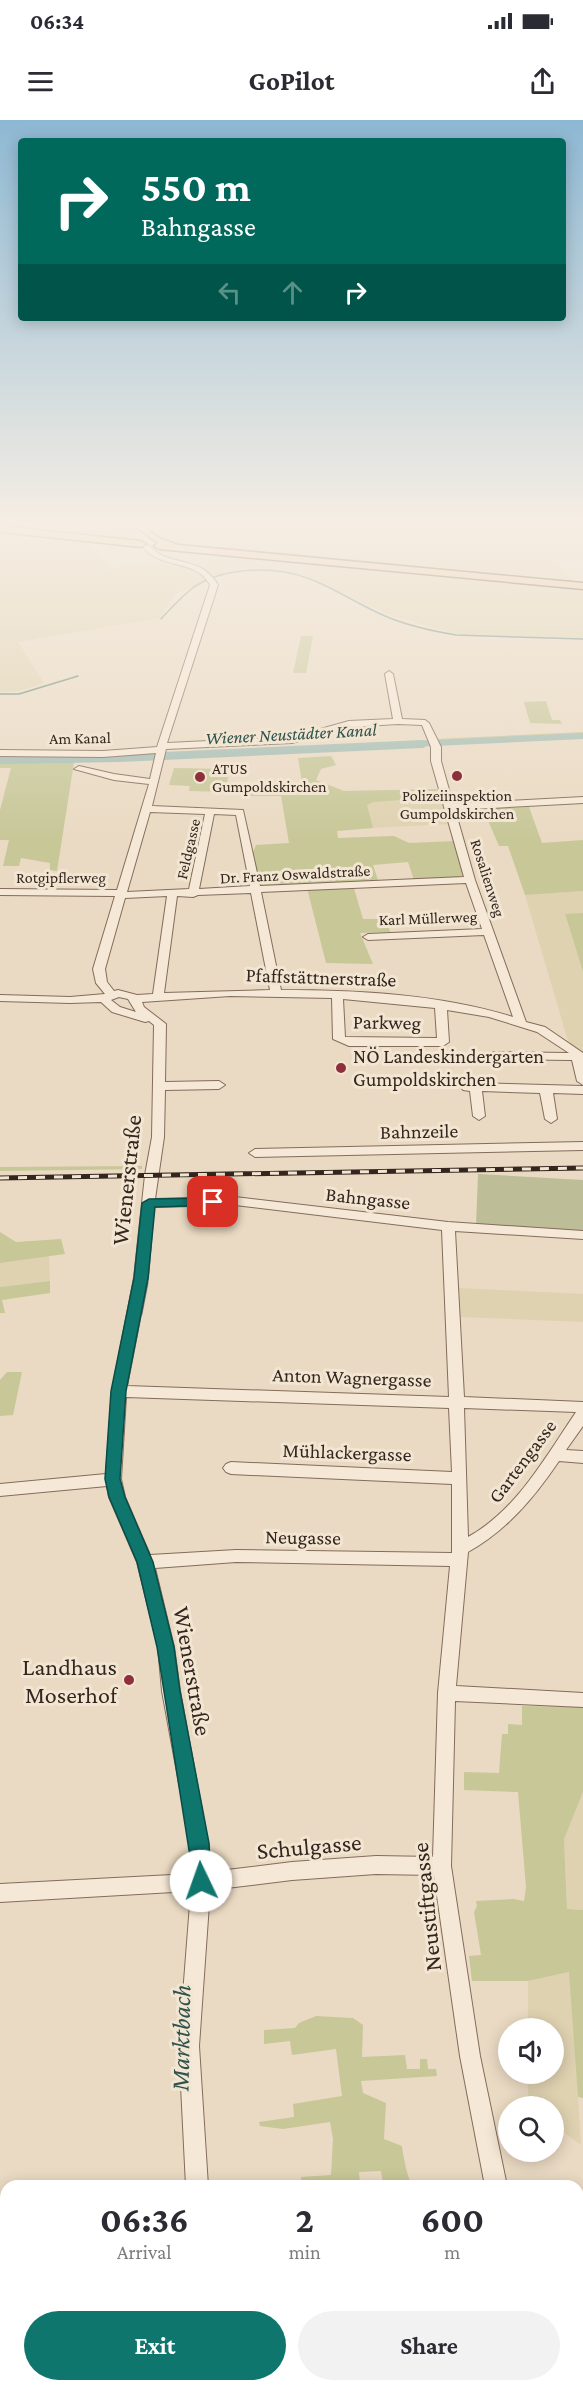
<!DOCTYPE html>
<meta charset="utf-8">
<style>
:root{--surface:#fff;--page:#f2f2f3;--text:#2b2b33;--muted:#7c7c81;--accent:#0f766e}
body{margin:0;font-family:"Crimson Pro",serif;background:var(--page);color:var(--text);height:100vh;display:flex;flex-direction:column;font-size:22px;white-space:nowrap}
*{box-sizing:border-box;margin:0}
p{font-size:20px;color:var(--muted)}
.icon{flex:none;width:33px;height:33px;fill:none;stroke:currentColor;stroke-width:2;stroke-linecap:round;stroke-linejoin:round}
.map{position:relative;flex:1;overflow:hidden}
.sheet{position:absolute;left:0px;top:2060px;width:584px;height:212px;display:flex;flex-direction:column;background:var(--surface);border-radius:18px 18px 0 0;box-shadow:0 3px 15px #0003}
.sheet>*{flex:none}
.top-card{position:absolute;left:18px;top:18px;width:548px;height:183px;border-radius:6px;box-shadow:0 3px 15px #0003;background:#00695c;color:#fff;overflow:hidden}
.controls{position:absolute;left:498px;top:1898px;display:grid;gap:12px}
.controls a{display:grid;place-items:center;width:66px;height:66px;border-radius:50%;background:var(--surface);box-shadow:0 3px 15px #0003;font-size:30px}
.pin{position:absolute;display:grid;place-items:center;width:51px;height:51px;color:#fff;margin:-26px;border-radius:12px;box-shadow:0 3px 9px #0006}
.me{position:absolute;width:66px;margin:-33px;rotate:357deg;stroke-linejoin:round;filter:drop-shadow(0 0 4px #0008)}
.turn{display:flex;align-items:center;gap:21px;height:126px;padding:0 24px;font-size:27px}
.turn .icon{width:78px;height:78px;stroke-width:2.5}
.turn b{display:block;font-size:42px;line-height:51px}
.lanes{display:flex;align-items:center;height:57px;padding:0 24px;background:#0003;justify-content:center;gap:30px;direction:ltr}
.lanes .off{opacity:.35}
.eta{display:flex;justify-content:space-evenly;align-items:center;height:102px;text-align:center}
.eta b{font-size:36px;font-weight:700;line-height:42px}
.button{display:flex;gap:12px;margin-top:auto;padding:12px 24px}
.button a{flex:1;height:69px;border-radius:36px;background:var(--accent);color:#fff;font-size:24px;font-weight:700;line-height:69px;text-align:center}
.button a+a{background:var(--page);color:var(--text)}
.status{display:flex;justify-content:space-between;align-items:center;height:42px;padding:0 30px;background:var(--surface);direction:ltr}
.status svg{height:16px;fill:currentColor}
header{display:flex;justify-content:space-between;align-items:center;height:78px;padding:0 24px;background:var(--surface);font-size:27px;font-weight:700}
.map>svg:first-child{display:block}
</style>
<div class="status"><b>06:34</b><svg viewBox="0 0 49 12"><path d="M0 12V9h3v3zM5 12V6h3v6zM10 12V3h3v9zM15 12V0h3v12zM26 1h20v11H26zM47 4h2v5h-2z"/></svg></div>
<header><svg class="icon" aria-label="menu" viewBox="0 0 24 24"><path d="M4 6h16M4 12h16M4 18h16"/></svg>GoPilot<svg class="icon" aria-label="share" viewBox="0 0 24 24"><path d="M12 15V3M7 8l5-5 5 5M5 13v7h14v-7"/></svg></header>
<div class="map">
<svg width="583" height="2270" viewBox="0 0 583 2270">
<rect width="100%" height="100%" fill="#eadac3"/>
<g fill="#dfd2b1">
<path d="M 48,402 L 127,402 L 137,419 L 57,412 Z"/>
<path d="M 138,402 L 583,402 L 583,440 L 555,439 L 573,462 L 179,425 L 158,417 L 155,412 Z"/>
<path d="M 0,414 L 87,423 L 109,449 L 166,441 L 189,448 L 207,461 L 175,474 L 160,498 L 18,522 L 44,563 L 19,571 L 0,572 Z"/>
<path d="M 169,427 L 583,467 L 583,518 L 456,514 L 387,494 L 304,455 L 249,451 L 218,457 Z"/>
<path d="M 443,677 L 450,704 L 373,708 L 366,685 L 379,681 Z"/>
<path d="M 583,771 L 583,793 L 565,795 L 583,852 L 583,934 L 568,921 L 525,775 Z"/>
<path d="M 49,1136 L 50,1161 L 0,1167 L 0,1143 Z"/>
<path d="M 459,1168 L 583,1174 L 583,1202 L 461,1197 Z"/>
<path d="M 583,1672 L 583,1790 L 567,1789 L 564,1718 Z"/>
<path d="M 570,1852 L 578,1977 L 581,2025 L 554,2005 L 554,1986 L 528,1985 L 528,1953 L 554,1953 L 554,1908 L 528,1908 L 528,1861 Z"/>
</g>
<g fill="#c7c798">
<path d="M 301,516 L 313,516 L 306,553 L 293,553 Z"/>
<path d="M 546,581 L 552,600 L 560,600 L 562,604 L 530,603 L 524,582 Z"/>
<path d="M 583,612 L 583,614 L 437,622 L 436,619 Z"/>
<path d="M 331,636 L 336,645 L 321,649 L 316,660 L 344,671 L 440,669 L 443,677 L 374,682 L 367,685 L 373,708 L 337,711 L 338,718 L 394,716 L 409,723 L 455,721 L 463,754 L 463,757 L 414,760 L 408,742 L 373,745 L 379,763 L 353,765 L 363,799 L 387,799 L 390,812 L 360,813 L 373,844 L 326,843 L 307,768 L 259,770 L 252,735 L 256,725 L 289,723 L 281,676 L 250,676 L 249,670 L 303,668 L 298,638 Z"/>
<path d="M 0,642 L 74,642 L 57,751 L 50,750 L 50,743 L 21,738 L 19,746 L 3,746 L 9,720 L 0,720 L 0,690 L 11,648 L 0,648 Z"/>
<path d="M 174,648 L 230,649 L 225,672 L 189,671 L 190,666 L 169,665 Z"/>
<path d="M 529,687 L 542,723 L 583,720 L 583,771 L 525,775 L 508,726 L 499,726 L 483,689 Z"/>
<path d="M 583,793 L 583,852 L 565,794 Z"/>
<path d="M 142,1046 L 142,1049 L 0,1051 L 0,1047 Z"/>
<path d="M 0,1112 L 16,1122 L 61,1119 L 65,1134 L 0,1143 Z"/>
<path d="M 50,1161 L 50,1173 L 2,1180 L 5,1193 L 0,1193 L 0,1167 Z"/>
<path d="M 7,1252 L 22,1252 L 13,1295 L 0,1296 L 0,1260 Z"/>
<path d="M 522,1586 L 583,1587 L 583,1672 L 564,1719 L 567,1789 L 583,1790 L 583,1978 L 578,1977 L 569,1852 L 528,1861 L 472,1861 L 469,1836 L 481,1835 L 474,1792 L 477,1786 L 476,1781 L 514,1779 L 524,1781 L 526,1767 L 518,1672 L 464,1670 L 464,1652 L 499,1653 L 502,1614 L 508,1614 L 508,1604 L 522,1605 Z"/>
<path d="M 316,1896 L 353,1898 L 363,1905 L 362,1937 L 405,1935 L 407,1949 L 420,1949 L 420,1939 L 427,1939 L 428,1949 L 436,1949 L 437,1956 L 361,1961 L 363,1973 L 386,1983 L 384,2019 L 402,2026 C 403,2036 408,2059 412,2065 L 383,2064 L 381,2051 L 359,2052 L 360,2065 L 369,2065 L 301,2065 L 301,2057 L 331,2055 L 333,2019 L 330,2002 L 283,2009 L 260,2006 L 259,2002 L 294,1997 L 293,1984 L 342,1976 L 336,1929 L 292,1935 L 290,1921 L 264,1924 L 264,1910 L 295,1908 L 299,1903 Z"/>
<rect x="0" y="2141" width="6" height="93"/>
</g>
<path fill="#bdbd97" d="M 478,1054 L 583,1060 L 583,1112 L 476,1106 Z"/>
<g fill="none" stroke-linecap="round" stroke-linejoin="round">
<g stroke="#6d8b80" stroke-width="1.5">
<path d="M 161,499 C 171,488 182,476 194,467 C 226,446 276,446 310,459 C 336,469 359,485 385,496 C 408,506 432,511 456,515 L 583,519"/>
<path d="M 0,574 L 19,574 L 78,556"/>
</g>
<path stroke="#6d8b80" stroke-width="3" d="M 141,1194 L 147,1163"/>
<path stroke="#a5bdb3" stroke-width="6" d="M 391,625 L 583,616"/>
<path stroke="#a5bdb3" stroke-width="8" d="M 0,640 L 120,638 L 422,624"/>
<g stroke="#836c5b" stroke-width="2">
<g id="minor">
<path d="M 147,425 C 153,428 156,433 163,436 C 185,444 205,442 218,465 L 167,623 L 292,617 L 349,601 L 393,599 L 385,554 L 389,551 L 393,554 L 402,599 L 425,600 L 429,603 L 441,627 L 441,641 L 453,684 L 583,677 L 583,683 L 455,690 L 475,760 L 526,902 L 545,907 L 583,933 L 583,965 L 577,961 L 572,940 L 487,939 L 485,936 L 487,933 L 491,932 L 569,933 L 537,912 L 489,897 L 447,890 L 449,922 L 443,926 L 349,926 L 333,919 L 332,878 L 230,876 L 142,882 L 144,887 L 166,904 L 165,962 L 219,961 L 225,965 L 219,969 L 165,970 L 164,1017 L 155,1079 L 235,1077 L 448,1102 L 583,1111 L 583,1119 L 455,1111 L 464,1277 L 583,1282 L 583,1306 L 566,1330 L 583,1331 L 583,1343 L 559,1341 C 534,1378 507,1410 468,1432 L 456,1566 L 583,1573 L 583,1587 L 455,1581 L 451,1746 L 480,1936 L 507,2066 L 485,2066 L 460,1936 L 434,1755 L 376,1754 L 292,1760 L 210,1770 L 199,1926 L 208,2066 L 186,2066 L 179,1926 L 191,1771 L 0,1782 L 0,1764 L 191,1754 L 190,1723 L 162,1571 L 158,1527 L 137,1442 L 109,1377 L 107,1366 L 0,1376 L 0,1364 L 106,1354 L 112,1271 L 134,1158 L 145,1055 L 152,1017 L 154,905 L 149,901 L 145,902 L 112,892 L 101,882 L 70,883 L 0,881 L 0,875 L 70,877 L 105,874 L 96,863 L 93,849 L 115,776 L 0,775 L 0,769 L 117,770 L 149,664 L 114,660 L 74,649 L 79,646 L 114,654 L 150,659 L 156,633 L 103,637 L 0,636 L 0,630 L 103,631 L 157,627 L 210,465 C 196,438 160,450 143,427 ZM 398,604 L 422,605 L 431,627 L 431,641 L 464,757 L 260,766 L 243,690 L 152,686 L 166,629 L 292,623 L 349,607 ZM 150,692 L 205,694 L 189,769 L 127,772 ZM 214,694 L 236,695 L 250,766 L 199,769 ZM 466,763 L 482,809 L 368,814 L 363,817 L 368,820 L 484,815 L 513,897 C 440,874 357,870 281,870 L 261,772 ZM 251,773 L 270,870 L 164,873 L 177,776 L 193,777 L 198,775 ZM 167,776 L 153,874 L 137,875 L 118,870 L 114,871 L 107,862 L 105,849 L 125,778 ZM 119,877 L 128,879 L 136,892 L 120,887 L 111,880 ZM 343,879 L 435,888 L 437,918 L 345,917 ZM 235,1085 L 442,1110 L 449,1277 L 127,1266 L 148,1158 L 154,1087 ZM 126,1277 L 449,1288 L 452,1352 L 231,1342 L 226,1344 L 223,1348 L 226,1352 L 231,1354 L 452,1364 L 452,1433 L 236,1430 L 150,1435 L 125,1377 L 121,1359 ZM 464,1288 L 576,1292 C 546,1336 517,1390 468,1417 ZM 236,1442 L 450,1446 L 438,1573 L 433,1737 L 376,1736 L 292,1742 L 210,1752 L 208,1723 L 180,1571 L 174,1527 L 155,1448 Z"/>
<path d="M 467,963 L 583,966 L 583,974 L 553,973 L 557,999 L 551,1003 L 545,999 L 540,973 L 482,971 L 485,996 L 479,1000 L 473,996 L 470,971 L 463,970 L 461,967 Z"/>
<path d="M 583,1022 L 583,1030 L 255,1037 L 249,1033 L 255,1029 Z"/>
<path d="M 583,2243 L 583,2270 L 538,2270 L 540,2265 L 578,2265 L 578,2246 Z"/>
</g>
</g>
<g stroke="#513b2f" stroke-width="3">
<g id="major">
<path d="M 129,402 L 138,402 L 159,418 L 178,425 L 583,463 L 583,469 L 159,429 L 154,426 L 158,423 Z"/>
<path d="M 0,406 L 141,421 L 146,424 L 141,427 L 0,412 Z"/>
<path d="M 583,2158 L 583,2186 L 578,2186 L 578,2159 Z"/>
<path d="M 173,2265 L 201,2265 L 200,2270 L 172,2270 Z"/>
</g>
</g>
<use href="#minor" fill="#f6e8d6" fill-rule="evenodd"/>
<use href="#major" fill="#ebc99e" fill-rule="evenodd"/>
<g stroke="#34261e" stroke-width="5">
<path id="rail" d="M 0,1058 L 583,1048"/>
</g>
<use href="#rail" stroke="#f2e5d2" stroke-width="3" stroke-dasharray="9" stroke-linecap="butt"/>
</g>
<linearGradient id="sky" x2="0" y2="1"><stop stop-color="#8db8d3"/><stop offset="0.56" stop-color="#f6eee4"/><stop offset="1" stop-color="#f6eee4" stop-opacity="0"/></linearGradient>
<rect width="583" height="720" fill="url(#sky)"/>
<path fill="#0f766e" stroke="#0a4d48" stroke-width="1.5" d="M 213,1078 L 218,1079 L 218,1085 L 155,1087 L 148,1158 L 126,1271 L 120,1359 L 125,1377 L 153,1442 L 174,1527 L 180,1571 L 209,1723 L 211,1761 L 208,1768 L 201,1770 L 195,1768 L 157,1527 L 137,1442 L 109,1377 L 105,1359 L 111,1271 L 134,1158 L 142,1083 L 149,1079 Z"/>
<g fill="#8d303c" stroke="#f2e5d2" stroke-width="2">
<circle cx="457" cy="656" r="6"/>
<circle cx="200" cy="657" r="6"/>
<circle cx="341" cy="948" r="6"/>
<circle cx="129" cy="1560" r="6"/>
</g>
<g text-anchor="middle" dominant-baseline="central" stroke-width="6" stroke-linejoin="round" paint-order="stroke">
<g font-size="16" fill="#34261e" stroke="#f2e5d2">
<text transform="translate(80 618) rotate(-1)">Am Kanal</text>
<text transform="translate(188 729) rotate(-77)">Feldgasse</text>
<text transform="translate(295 754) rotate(-3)">Dr. Franz Oswaldstraße</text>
<text x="61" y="757">Rotgipflerweg</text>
<text transform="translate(488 758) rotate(72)">Rosalienweg</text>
<text transform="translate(428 798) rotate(-2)">Karl Müllerweg</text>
</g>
<g font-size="16" fill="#34261e" stroke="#f2e5d2" text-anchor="start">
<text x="212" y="648">ATUS<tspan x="212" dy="18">Gumpoldskirchen</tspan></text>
<text x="457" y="675" text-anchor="middle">Polizeiinspektion<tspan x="457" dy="18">Gumpoldskirchen</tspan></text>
</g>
<g font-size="18" font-style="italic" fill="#2f534c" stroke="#f2e5d2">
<text transform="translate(291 614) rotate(-3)">Wiener Neustädter Kanal</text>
</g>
<g font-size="20" fill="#34261e" stroke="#f2e5d2">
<text transform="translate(321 857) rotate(2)">Pfaffstättnerstraße</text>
<text transform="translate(387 902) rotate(1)">Parkweg</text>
<text transform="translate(419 1011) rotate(-1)">Bahnzeile</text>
<text transform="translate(368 1078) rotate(6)">Bahngasse</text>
<text transform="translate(352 1257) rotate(2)">Anton Wagnergasse</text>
<text transform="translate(347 1332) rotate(2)">Mühlackergasse</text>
<text transform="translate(522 1341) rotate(-53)">Gartengasse</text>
<text transform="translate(303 1417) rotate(1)">Neugasse</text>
</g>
<g font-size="20" fill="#34261e" stroke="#f2e5d2" text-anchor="start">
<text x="353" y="936">NÖ Landeskindergarten<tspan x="353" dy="23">Gumpoldskirchen</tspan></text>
</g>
<g font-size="24" fill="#34261e" stroke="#f2e5d2">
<text transform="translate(126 1060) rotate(-84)">Wienerstraße</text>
<text transform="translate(193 1551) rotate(80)">Wienerstraße</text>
<text transform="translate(309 1726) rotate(-5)">Schulgasse</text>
<text transform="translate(426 1787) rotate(-96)">Neustiftgasse</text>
</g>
<g font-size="24" fill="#34261e" stroke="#f2e5d2" text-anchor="end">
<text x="117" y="1546">Landhaus<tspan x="117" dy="28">Moserhof</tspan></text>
</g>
<g font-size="26" font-style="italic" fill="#2f534c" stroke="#f2e5d2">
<text transform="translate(181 1918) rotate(-89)">Marktbach</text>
</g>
</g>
</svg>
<div class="controls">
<a><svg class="icon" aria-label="sound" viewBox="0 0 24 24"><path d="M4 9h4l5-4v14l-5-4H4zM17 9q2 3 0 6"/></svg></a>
<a><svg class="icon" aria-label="search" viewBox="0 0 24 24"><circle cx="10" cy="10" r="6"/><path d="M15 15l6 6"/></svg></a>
</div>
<div class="pin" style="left:213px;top:1082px;background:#d93025"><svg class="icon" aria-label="arrive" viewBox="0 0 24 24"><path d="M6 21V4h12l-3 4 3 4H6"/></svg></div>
<svg class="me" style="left:201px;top:1761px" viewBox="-20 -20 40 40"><circle r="19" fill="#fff"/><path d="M0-13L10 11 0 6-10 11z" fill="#0f766e"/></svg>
<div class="top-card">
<div class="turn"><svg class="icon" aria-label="right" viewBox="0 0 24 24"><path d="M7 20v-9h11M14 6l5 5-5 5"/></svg><div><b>550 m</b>Bahngasse</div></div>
<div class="lanes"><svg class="icon off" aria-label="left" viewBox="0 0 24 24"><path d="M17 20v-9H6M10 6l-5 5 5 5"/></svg><svg class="icon off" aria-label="ahead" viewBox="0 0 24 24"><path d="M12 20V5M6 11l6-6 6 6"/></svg><svg class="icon" aria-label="right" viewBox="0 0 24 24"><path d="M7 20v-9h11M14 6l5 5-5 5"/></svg></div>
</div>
<section class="sheet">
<div class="eta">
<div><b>06:36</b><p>Arrival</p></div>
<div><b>2</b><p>min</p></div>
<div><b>600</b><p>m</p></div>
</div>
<div class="button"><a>Exit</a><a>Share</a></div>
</section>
</div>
